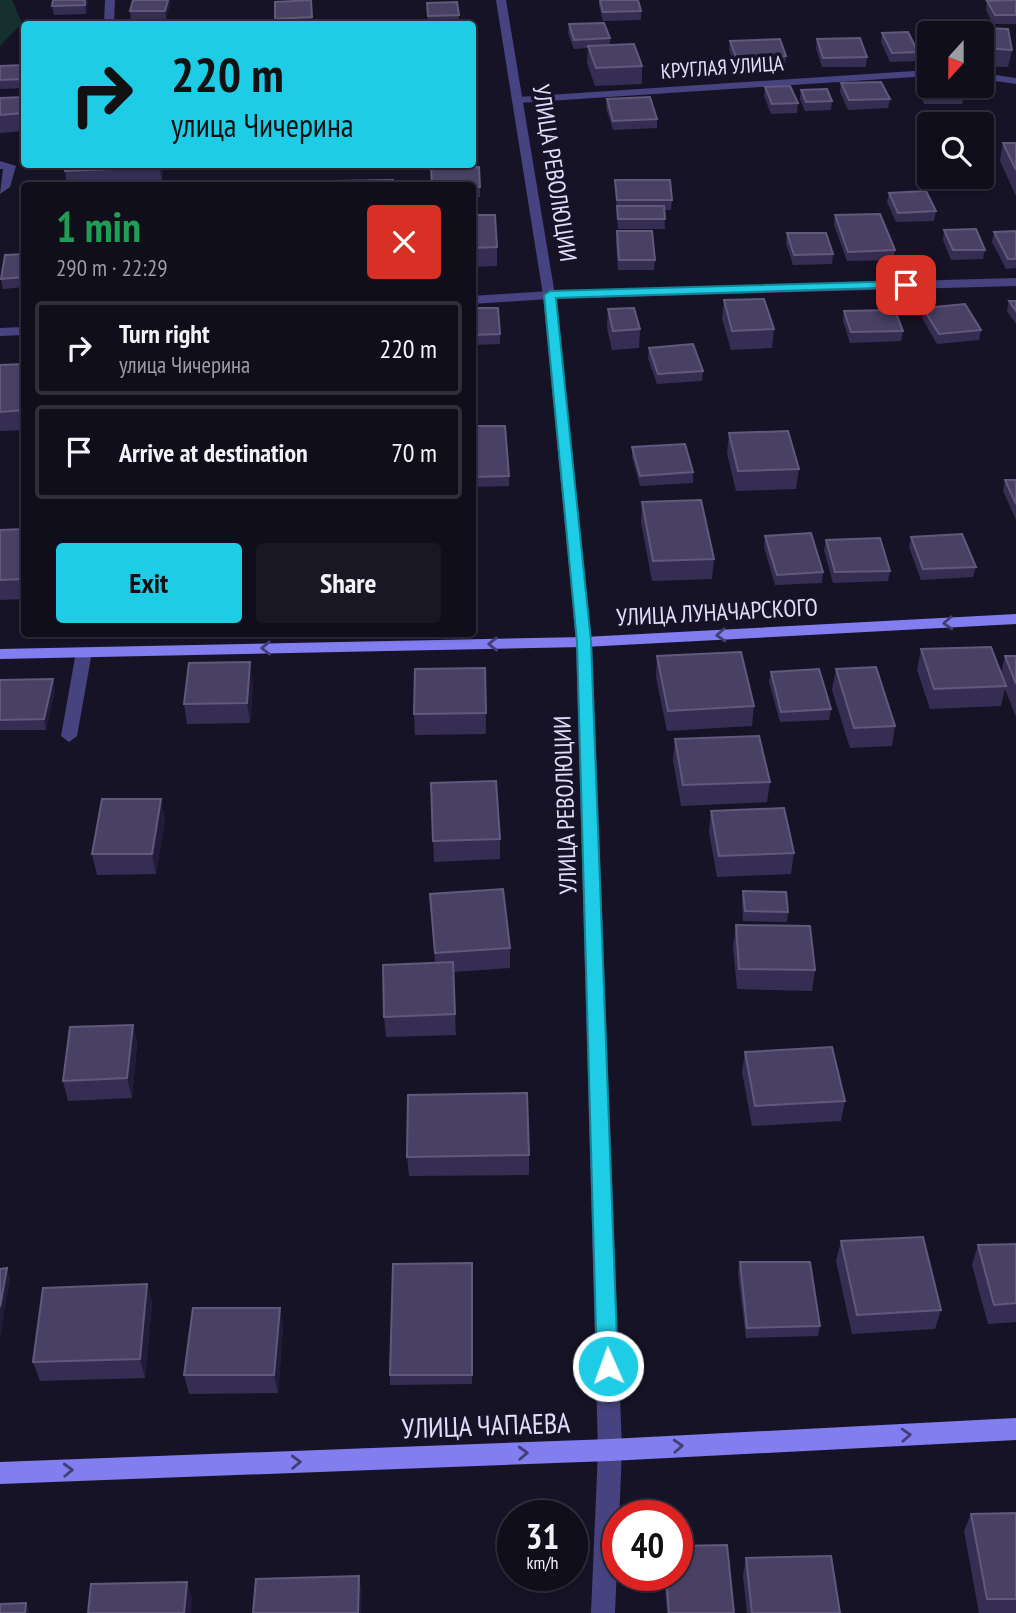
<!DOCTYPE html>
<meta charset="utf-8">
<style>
:root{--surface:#110e1c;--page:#1a1725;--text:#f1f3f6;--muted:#9c9ca3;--line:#302e3b;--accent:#1ecde5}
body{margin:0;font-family:"PT Sans Narrow",sans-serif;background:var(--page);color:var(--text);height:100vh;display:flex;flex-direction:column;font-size:26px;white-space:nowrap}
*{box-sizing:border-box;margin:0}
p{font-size:23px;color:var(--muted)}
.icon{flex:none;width:38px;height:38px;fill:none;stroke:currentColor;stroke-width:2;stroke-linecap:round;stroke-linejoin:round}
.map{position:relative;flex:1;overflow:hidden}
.sheet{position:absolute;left:21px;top:182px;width:455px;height:455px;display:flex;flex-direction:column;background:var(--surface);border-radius:7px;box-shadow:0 2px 5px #0004,0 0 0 2px var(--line)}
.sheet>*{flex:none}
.top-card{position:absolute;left:21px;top:21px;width:455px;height:147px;border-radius:7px;box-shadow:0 2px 5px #0004,0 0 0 2px var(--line);background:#1ecde5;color:#111;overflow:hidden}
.needle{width:46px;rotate:201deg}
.tools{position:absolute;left:917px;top:21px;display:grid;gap:14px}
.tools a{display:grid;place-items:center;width:77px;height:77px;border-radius:7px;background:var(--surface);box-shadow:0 2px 5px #0004,0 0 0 2px var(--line);font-size:35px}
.speed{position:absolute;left:497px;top:1500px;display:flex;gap:14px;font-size:35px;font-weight:700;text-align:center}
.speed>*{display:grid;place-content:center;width:91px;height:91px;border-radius:50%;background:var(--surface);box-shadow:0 2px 5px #0004,0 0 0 2px var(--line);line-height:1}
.speed small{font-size:18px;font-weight:400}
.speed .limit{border:10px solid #d22;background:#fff;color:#111}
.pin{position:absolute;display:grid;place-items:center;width:60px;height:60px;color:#fff;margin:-30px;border-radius:14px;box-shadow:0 4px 10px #0006}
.me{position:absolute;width:77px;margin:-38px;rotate:358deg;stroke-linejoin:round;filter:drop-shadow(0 0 5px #0008)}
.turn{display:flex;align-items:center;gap:24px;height:147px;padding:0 35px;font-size:32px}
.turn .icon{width:91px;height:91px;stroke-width:2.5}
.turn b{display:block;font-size:49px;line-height:60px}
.round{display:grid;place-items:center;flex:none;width:74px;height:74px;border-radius:7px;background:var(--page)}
.headline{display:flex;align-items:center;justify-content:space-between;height:119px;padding:0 35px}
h1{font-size:42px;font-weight:700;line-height:52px;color:#1e9e55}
.cta{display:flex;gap:14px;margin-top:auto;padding:14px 35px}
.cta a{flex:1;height:80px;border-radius:7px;background:var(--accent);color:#111;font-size:28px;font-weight:700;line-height:80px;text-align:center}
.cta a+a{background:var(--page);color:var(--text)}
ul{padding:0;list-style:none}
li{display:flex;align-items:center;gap:21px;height:94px;margin:0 14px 10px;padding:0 21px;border:4px solid var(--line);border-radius:7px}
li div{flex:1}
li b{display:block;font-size:26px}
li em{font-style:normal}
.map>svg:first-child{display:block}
</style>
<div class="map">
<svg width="1016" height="1613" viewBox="0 0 1016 1613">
<rect width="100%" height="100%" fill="#171326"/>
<path fill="#16302f" d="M 0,0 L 12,0 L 22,23 L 0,46 Z"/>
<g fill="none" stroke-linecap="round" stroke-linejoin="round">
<g fill="#474380" fill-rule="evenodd">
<path d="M 105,0 L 115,0 L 114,24 L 104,24 Z"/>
<path d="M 929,70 L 929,76 L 518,103 L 512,100 L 518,97 Z"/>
<path d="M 982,73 L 1016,78 L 1016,84 L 982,79 Z"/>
<path d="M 0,161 L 16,166 L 10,187 L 0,194 L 3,169 L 0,169 Z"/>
<path d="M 1016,278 L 1016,286 L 549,299 L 472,304 L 472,296 L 549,291 Z"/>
<path d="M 24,327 L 24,335 L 0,336 L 0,328 Z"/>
<path d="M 84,647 L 92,652 L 77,736 L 69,742 L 61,736 L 76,652 Z"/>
</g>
<path fill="#474380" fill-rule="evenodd" d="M 496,0 L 506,0 L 555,295 L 592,642 L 622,1450 L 615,1613 L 591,1613 L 598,1450 L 576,642 L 543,295 Z"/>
<g fill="#837ef0" fill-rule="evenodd">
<path d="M 1016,614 L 1016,624 L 584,647 L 0,659 L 0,649 L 584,637 Z"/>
<path d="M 1016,1418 L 1016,1440 L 610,1461 L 0,1484 L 0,1462 L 610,1439 Z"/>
</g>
</g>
<g fill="#362e52">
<path d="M 88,0 L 86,14 L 54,15 L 52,6 Z"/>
<path d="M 133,0 L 171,0 L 166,20 L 131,20 L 130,11 Z"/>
<path d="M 311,0 L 312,24 L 276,24 L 275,2 Z"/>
<path d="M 599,0 L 638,0 L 641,11 L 641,20 L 603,21 L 599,6 Z"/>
<path d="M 1016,0 L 1016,24 L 993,24 L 986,10 L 987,1 Z"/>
<path d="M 427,3 L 459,15 L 459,24 L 401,24 L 428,22 Z"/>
<path d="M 569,24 L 610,38 L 610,45 L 642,66 L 642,84 L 595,86 L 587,63 L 588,48 L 574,49 L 568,33 Z"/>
<path d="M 960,27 L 1008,29 L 1012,50 L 1008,67 L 982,66 L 982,33 L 959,33 Z"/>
<path d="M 882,33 L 918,52 L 916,61 L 890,62 L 881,42 Z"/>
<path d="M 817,39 L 867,57 L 866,67 L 822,67 L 816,48 Z"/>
<path d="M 730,41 L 786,56 L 785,65 L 735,66 L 729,50 Z"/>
<path d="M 24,65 L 24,88 L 0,89 L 0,66 Z"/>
<path d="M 919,79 L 964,94 L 962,104 L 924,104 L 918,89 Z"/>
<path d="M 841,83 L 890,99 L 888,108 L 848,110 L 840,92 Z"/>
<path d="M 765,87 L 798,103 L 797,113 L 771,114 L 764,96 Z"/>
<path d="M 801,90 L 832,101 L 831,110 L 805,111 L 800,99 Z"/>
<path d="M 24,97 L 24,131 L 0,133 L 0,98 Z"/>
<path d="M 607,99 L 657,119 L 657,128 L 613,130 L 606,108 Z"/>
<path d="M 472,101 L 476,116 L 477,125 L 472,125 Z"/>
<path d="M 1003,143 L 1016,143 L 1016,196 L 1000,161 Z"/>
<path d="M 65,164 L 163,164 L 162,185 L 67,186 L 65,171 Z"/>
<path d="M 615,180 L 672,200 L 671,210 L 664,210 L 665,229 L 618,229 Z"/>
<path d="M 472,186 L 480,187 L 480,197 L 472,197 Z"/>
<path d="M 889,193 L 936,211 L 934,221 L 896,222 L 887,202 Z"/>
<path d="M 472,215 L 497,247 L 497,266 L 472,267 Z"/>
<path d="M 835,215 L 895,250 L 893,260 L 847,261 L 834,225 Z"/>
<path d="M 944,230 L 985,250 L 983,259 L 951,260 L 943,240 Z"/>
<path d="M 617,231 L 655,260 L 654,270 L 618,270 L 616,241 Z"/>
<path d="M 1016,231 L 1016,268 L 1006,269 L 992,242 L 994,232 Z"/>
<path d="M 787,233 L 833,254 L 832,264 L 793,265 L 786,243 Z"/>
<path d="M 24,254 L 24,287 L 3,289 L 1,279 Z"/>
<path d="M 724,300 L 774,329 L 772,348 L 731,350 L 722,319 Z"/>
<path d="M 1009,301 L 1016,301 L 1016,324 L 1007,311 Z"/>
<path d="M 472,308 L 500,334 L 500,344 L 472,345 Z"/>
<path d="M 923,308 L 981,330 L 979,340 L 937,344 L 922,318 Z"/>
<path d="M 608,309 L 640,329 L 639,348 L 612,350 L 607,328 Z"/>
<path d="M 844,311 L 903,331 L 901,341 L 850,343 L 843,321 Z"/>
<path d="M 649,348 L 703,371 L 702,381 L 657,384 L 648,358 Z"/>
<path d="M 24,364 L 24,430 L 0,431 L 0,365 Z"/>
<path d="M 472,426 L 509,476 L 509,486 L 472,487 Z"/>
<path d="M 729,433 L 799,469 L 796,489 L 736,491 L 727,453 Z"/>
<path d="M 632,447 L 693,472 L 693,483 L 640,486 L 632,457 Z"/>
<path d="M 1005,480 L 1016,480 L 1016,520 L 1003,491 Z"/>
<path d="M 642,502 L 714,559 L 712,579 L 652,581 L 641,522 Z"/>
<path d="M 24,529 L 24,599 L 0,600 L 0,530 Z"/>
<path d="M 765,536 L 823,572 L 822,583 L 775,585 L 764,547 Z"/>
<path d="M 911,537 L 976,567 L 973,577 L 921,580 L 909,547 Z"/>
<path d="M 826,540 L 890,571 L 888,581 L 833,583 L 824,550 Z"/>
<path d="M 921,649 L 1001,673 L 1005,656 L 1016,656 L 1016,717 L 1005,689 L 1001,706 L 930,709 L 917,670 Z"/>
<path d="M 657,656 L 754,706 L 752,726 L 667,731 L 656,677 Z"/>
<path d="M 485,668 L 486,734 L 415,735 L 414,714 Z"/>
<path d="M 836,669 L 895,726 L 892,746 L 850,748 L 832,690 Z"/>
<path d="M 771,672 L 831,709 L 829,720 L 780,722 L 769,682 Z"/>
<path d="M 0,682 L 55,690 L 46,730 L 0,730 Z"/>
<path d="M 253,683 L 250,723 L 187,724 L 184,704 Z"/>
<path d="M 675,739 L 770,782 L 767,802 L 681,806 L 673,760 Z"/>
<path d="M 431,783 L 500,839 L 500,859 L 434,862 Z"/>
<path d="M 711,811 L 794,853 L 791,874 L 717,877 L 709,832 Z"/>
<path d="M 165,819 L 156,874 L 97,875 L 92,854 Z"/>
<path d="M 743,891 L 788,912 L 787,922 L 743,921 L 742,902 Z"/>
<path d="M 430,894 L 510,948 L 510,968 L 453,972 L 456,1035 L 386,1037 L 384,1017 L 435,963 Z"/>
<path d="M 736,925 L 815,970 L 812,991 L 737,989 L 733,946 Z"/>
<path d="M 133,1025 L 137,1045 L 132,1098 L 68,1101 L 63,1081 Z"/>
<path d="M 745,1052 L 845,1101 L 841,1121 L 752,1126 L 742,1072 Z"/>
<path d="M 529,1155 L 529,1175 L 409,1176 L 407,1157 Z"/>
<path d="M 841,1241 L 941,1310 L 935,1329 L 852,1334 L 836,1261 Z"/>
<path d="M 1016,1244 L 1016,1322 L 988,1324 L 972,1265 L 978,1245 Z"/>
<path d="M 740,1262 L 820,1326 L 818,1336 L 746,1338 L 738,1273 Z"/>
<path d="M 472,1263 L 472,1384 L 390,1385 L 390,1375 Z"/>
<path d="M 147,1284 L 152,1303 L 145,1378 L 40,1381 L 33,1362 Z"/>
<path d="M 283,1327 L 278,1393 L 189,1394 L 184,1375 Z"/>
<path d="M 1016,1513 L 1016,1613 L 979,1613 L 964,1531 L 971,1514 Z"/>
<path d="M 746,1558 L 840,1613 L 747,1613 L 743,1576 Z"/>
<path d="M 664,1575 L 677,1575 L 734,1613 L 667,1613 Z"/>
</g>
<g fill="#221b39">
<path d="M 85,0 L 88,0 L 86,14 L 85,5 Z"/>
<path d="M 168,0 L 171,0 L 171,2 L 166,20 L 165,11 Z"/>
<path d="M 160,164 L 163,164 L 162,185 L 160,167 Z"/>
<path d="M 250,662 L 253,683 L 250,723 L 247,703 Z"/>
<path d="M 53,679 L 55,690 L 46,730 L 44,719 Z"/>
<path d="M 161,799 L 165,819 L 156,874 L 152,854 Z"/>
<path d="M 133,1025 L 137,1045 L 132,1098 L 127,1078 Z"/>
<path d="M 7,1268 L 10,1279 L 0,1338 L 0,1307 Z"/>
<path d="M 147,1284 L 152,1303 L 145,1378 L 140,1359 Z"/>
<path d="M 280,1308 L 283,1327 L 278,1393 L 274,1375 Z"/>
<path d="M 359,1576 L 362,1593 L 361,1613 L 358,1613 Z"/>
<path d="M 187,1582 L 192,1599 L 191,1613 L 184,1613 Z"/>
<path d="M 26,1603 L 30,1612 L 30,1613 L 25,1613 Z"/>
</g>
<g fill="#484164" stroke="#60597c" stroke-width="2">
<path d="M 53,0 L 85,0 L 85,5 L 52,6 Z"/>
<path d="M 133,0 L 168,0 L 165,11 L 130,11 Z"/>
<path d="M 311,0 L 312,17 L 275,19 L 275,2 Z"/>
<path d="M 600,0 L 638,0 L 641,11 L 603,12 Z"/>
<path d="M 1016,0 L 1016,15 L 995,15 L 987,1 Z"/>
<path d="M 457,2 L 459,15 L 428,16 L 427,3 Z"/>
<path d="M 454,21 L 454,24 L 401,24 L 401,23 Z"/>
<path d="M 604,23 L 610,38 L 574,40 L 569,24 Z"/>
<path d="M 960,27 L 1008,29 L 1012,50 L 982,48 L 982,33 L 961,33 Z"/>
<path d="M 908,32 L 918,52 L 892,53 L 882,33 Z"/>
<path d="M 860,38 L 867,57 L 823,58 L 817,39 Z"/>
<path d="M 780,39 L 786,56 L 736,57 L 730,41 Z"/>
<path d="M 634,44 L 642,66 L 596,68 L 588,46 Z"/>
<path d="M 24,65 L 24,79 L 0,80 L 0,66 Z"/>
<path d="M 919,79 L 929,79 L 929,86 L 960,86 L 964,94 L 926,95 Z"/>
<path d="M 881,82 L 890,99 L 849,100 L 841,83 Z"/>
<path d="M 790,86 L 798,103 L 772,104 L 765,87 Z"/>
<path d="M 827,89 L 832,101 L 806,102 L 801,90 Z"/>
<path d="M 24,97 L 24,113 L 0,115 L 0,98 Z"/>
<path d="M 650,97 L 657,119 L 613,121 L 607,99 Z"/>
<path d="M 472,101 L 474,101 L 476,116 L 472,116 Z"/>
<path d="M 1003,143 L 1016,143 L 1016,170 Z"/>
<path d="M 65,164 L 160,164 L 160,167 L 65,171 Z"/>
<path d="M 479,167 L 480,187 L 472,187 L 472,186 L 432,186 L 431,168 Z"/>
<path d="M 393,180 L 393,186 L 332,186 L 333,181 Z"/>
<path d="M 615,180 L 670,180 L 672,200 L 617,200 Z"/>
<path d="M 926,191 L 936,211 L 898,213 L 889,193 Z"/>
<path d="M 617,206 L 664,206 L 665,219 L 618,219 Z"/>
<path d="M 880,214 L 895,250 L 848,252 L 835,215 Z"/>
<path d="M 472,215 L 495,215 L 497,247 L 472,248 Z"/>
<path d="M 976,229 L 985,250 L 953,250 L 944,230 Z"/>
<path d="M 617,231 L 652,231 L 655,260 L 619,260 Z"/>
<path d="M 1016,231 L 1016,259 L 1008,259 L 994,232 Z"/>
<path d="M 787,233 L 826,233 L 833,254 L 794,255 Z"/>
<path d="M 24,254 L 24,277 L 1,279 L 5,255 Z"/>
<path d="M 764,299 L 774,329 L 732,331 L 724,300 Z"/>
<path d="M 1009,301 L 1016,301 L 1016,311 Z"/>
<path d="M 965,304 L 981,330 L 939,334 L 923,308 Z"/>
<path d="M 472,308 L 498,308 L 500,334 L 472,335 Z"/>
<path d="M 634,308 L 640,329 L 613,331 L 608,309 Z"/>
<path d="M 895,310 L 903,331 L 851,332 L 844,311 Z"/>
<path d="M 693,344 L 703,371 L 658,374 L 649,348 Z"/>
<path d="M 24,364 L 24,410 L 0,412 L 0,365 Z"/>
<path d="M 472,426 L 505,426 L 509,476 L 472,477 Z"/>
<path d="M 788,431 L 799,469 L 738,471 L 729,433 Z"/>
<path d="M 685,444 L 693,472 L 640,476 L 632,447 Z"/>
<path d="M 1005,480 L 1016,480 L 1016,504 Z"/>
<path d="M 701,500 L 714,559 L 653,561 L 642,502 Z"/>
<path d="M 24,529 L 24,579 L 0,580 L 0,530 Z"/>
<path d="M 811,533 L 823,572 L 777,575 L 765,536 Z"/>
<path d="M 962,534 L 976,567 L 923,569 L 911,537 Z"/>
<path d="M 880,538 L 890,571 L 835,572 L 826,540 Z"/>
<path d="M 991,647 L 1006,686 L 934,689 L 921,649 Z"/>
<path d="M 741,652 L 754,706 L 668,711 L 657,656 Z"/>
<path d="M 1005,656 L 1016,656 L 1016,684 Z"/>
<path d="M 250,662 L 247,703 L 184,704 L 189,663 Z"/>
<path d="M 876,667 L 895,726 L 854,728 L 836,669 Z"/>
<path d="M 485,668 L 486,713 L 414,714 L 415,669 Z"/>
<path d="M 819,669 L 831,709 L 781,712 L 771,672 Z"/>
<path d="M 53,679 L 44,719 L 0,720 L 0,680 Z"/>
<path d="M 759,736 L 770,782 L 683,785 L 675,739 Z"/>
<path d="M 496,781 L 500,839 L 433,841 L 431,783 Z"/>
<path d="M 102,799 L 161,799 L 152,854 L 92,854 Z"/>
<path d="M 784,808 L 794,853 L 719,856 L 711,811 Z"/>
<path d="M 503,889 L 510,948 L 435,953 L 430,894 Z"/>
<path d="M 743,891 L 786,892 L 788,912 L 745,911 Z"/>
<path d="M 736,925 L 810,926 L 815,970 L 739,969 Z"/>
<path d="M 453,962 L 455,1014 L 384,1017 L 383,965 Z"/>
<path d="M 133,1025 L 127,1078 L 63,1081 L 70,1027 Z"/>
<path d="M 832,1047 L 845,1101 L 755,1106 L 745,1052 Z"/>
<path d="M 527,1093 L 529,1155 L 407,1157 L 408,1095 Z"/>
<path d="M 923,1237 L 941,1310 L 857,1315 L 841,1241 Z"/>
<path d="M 1016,1244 L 1016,1303 L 994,1305 L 978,1245 Z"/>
<path d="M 740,1262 L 810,1262 L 820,1326 L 747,1328 Z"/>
<path d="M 472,1263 L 472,1375 L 390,1375 L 393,1264 Z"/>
<path d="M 7,1268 L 0,1307 L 0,1269 Z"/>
<path d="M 147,1284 L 140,1359 L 33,1362 L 43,1288 Z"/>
<path d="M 193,1308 L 280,1308 L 274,1375 L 184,1375 Z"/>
<path d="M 1016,1513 L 1016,1599 L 987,1599 L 971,1514 Z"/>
<path d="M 727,1545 L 734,1613 L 669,1613 L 666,1575 L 677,1575 L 677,1546 Z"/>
<path d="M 831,1556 L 840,1613 L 752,1613 L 746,1558 Z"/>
<path d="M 359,1576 L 358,1613 L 253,1613 L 256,1579 Z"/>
<path d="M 187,1582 L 184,1613 L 88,1613 L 91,1584 Z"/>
<path d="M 26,1603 L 25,1613 L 0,1613 L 0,1604 Z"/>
</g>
<defs><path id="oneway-chevron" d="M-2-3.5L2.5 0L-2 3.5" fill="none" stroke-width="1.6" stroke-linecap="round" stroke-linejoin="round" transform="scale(1.75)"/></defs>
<g stroke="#423e77">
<use href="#oneway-chevron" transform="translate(948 623) rotate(177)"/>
<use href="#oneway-chevron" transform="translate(721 635) rotate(177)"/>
<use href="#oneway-chevron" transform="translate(493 644) rotate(179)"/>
<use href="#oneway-chevron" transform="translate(266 648) rotate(179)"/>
<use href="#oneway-chevron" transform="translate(906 1435) rotate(-3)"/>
<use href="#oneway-chevron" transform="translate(678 1446) rotate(-3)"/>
<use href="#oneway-chevron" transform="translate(523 1453) rotate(-2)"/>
<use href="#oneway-chevron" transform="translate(296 1462) rotate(-2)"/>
<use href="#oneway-chevron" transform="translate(68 1470) rotate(-2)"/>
</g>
<path fill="#1ecde5" stroke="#148595" stroke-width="2" d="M 906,281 L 912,285 L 910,287 L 556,298 L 591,642 L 618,1366 L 615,1373 L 608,1376 L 600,1373 L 597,1366 L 577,642 L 544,295 L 550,291 Z"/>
<g text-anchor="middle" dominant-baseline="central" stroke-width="7" stroke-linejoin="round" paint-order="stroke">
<g font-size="21" fill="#e0dcfb" stroke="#171326">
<text transform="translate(722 67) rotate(-4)">КРУГЛАЯ УЛИЦА</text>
</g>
<g font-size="24" fill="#e0dcfb" stroke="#171326">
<text transform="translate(555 173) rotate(81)">УЛИЦА РЕВОЛЮЦИИ</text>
<text transform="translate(717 612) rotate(-3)">УЛИЦА ЛУНАЧАРСКОГО</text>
<text transform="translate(565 805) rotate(-92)">УЛИЦА РЕВОЛЮЦИИ</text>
</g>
<g font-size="28" fill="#e0dcfb" stroke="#171326">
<text transform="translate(486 1425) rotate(-2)">УЛИЦА ЧАПАЕВА</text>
</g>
</g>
</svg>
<div class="tools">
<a><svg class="needle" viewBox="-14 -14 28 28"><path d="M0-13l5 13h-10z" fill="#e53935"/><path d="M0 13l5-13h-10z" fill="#9c9ca3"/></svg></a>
<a><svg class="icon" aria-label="search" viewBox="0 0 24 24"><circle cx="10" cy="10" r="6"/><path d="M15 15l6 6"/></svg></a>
</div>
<div class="speed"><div>31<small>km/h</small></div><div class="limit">40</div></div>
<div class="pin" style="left:906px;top:285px;background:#d93025"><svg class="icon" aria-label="arrive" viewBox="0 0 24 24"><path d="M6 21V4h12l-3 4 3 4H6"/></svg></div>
<svg class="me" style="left:608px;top:1366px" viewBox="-20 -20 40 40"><circle r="17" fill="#1ecde5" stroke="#fff" stroke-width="3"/><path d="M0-11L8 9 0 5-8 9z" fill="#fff"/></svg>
<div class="top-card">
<div class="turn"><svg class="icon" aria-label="right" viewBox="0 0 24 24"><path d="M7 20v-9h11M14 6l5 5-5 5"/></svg><div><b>220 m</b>улица Чичерина</div></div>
</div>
<section class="sheet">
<div class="headline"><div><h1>1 min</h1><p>290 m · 22:29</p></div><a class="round" style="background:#d93025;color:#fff"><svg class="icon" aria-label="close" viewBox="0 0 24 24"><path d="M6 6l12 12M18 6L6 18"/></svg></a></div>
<ul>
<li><svg class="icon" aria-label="right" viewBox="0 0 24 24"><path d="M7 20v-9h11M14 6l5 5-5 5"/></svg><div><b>Turn right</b><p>улица Чичерина</p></div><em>220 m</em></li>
<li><svg class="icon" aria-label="arrive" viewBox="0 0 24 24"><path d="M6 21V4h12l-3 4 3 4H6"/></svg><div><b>Arrive at destination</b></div><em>70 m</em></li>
</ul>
<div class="cta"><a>Exit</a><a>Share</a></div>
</section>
</div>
